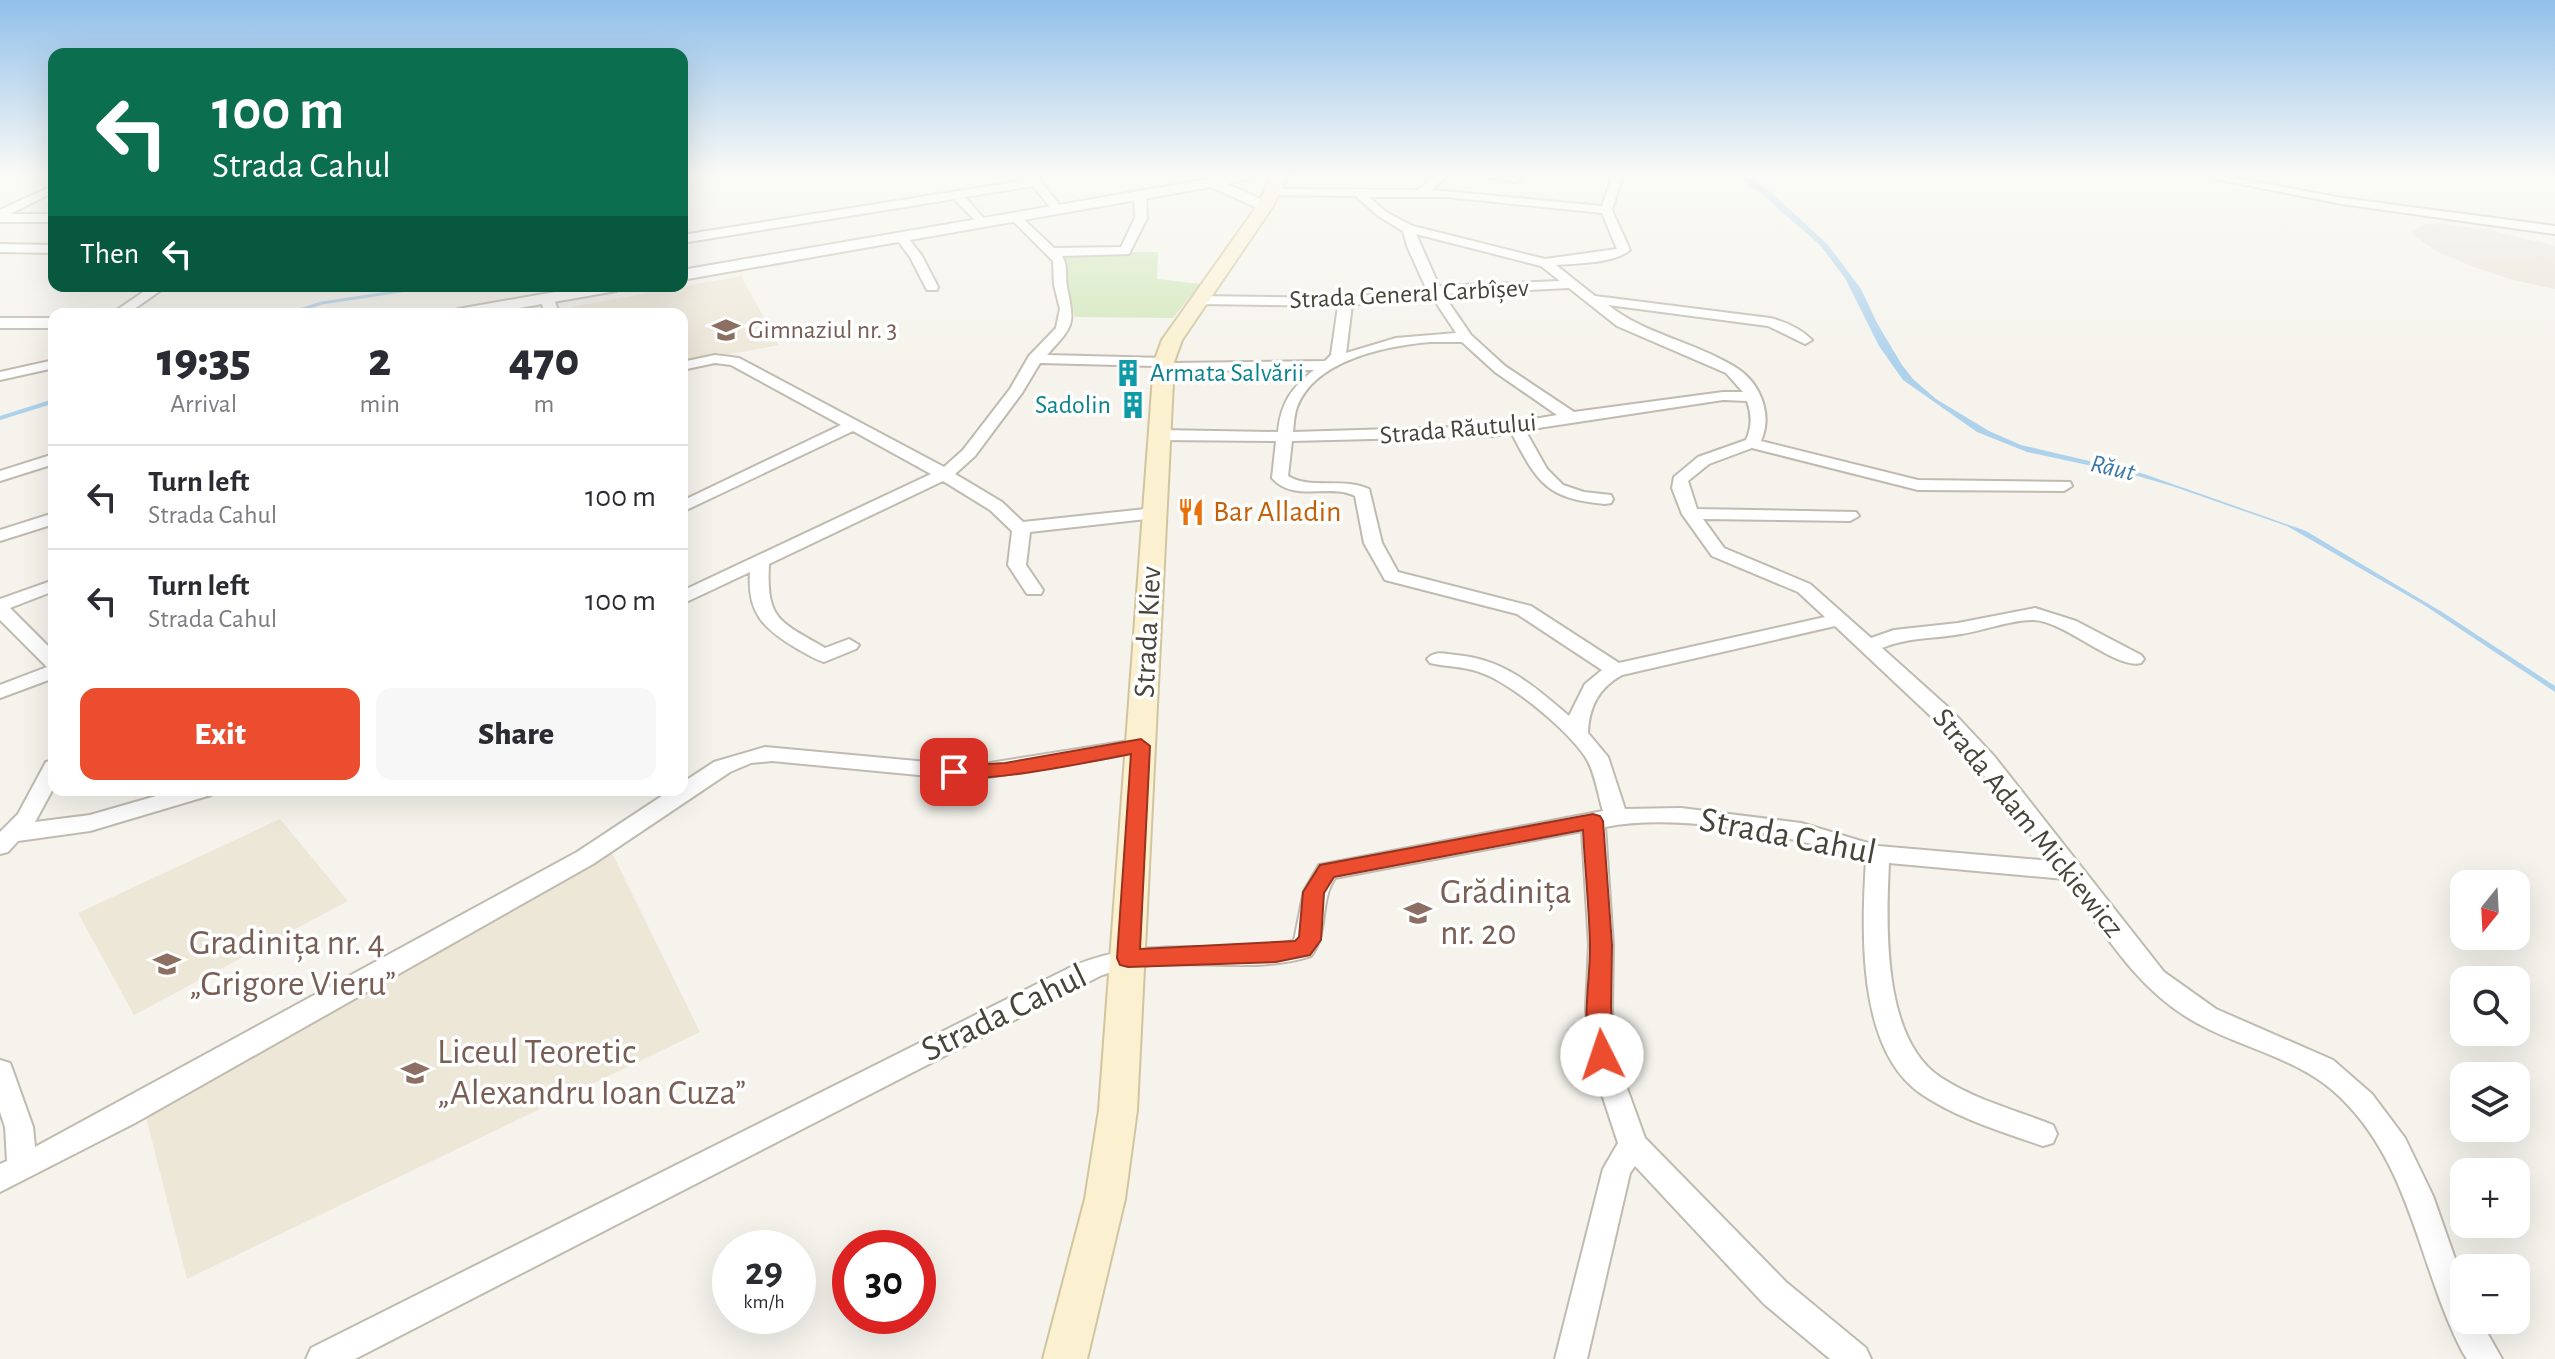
<!DOCTYPE html>
<meta charset="utf-8">
<style>
:root{--surface:#fff;--page:#f7f7f7;--text:#2b2b33;--muted:#7c7c81;--line:#e1e1e2;--accent:#eb4d2e}
body{margin:0;font-family:"Alegreya Sans",sans-serif;background:var(--page);color:var(--text);height:100vh;display:flex;flex-direction:column;font-size:30px;white-space:nowrap}
*{box-sizing:border-box;margin:0}
p{font-size:26px;color:var(--muted)}
.icon{flex:none;width:44px;height:44px;fill:none;stroke:currentColor;stroke-width:2;stroke-linecap:round;stroke-linejoin:round}
.map{position:relative;flex:1;overflow:hidden}
.drawer{position:absolute;left:48px;top:308px;width:640px;height:488px;display:flex;flex-direction:column;background:var(--surface);border-radius:16px;box-shadow:0 8px 32px #0002}
.drawer>*{flex:none}
.banner{position:absolute;left:48px;top:48px;width:640px;height:244px;border-radius:16px;box-shadow:0 8px 32px #0002;background:#0b6e4f;color:#fff;overflow:hidden}
.needle{width:52px;rotate:198deg}
.fabs{position:absolute;left:2450px;top:870px;display:grid;gap:16px}
.fabs a{display:grid;place-items:center;width:80px;height:80px;border-radius:16px;background:var(--surface);box-shadow:0 8px 32px #0002;font-size:40px}
.speed{position:absolute;left:712px;top:1230px;display:flex;gap:16px;font-size:40px;font-weight:700;text-align:center}
.speed>*{display:grid;place-content:center;width:104px;height:104px;border-radius:50%;background:var(--surface);box-shadow:0 8px 32px #0002;line-height:1}
.speed small{font-size:20px;font-weight:400}
.speed .limit{border:12px solid #d22;background:#fff;color:#111}
.pin{position:absolute;display:grid;place-items:center;width:68px;height:68px;color:#fff;margin:-34px;border-radius:16px;box-shadow:0 4px 12px #0006}
.me{position:absolute;width:88px;margin:-44px;rotate:356deg;stroke-linejoin:round;filter:drop-shadow(0 0 6px #0008)}
.turn{display:flex;align-items:center;gap:28px;height:168px;padding:0 32px;font-size:36px}
.turn .icon{width:104px;height:104px;stroke-width:2.5}
.turn b{display:block;font-size:56px;line-height:68px}
.then{display:flex;align-items:center;height:76px;padding:0 32px;background:#0003;gap:16px;font-size:30px}
.eta{display:flex;justify-content:space-evenly;align-items:center;height:136px;text-align:center}
.eta b{font-size:48px;font-weight:800;line-height:56px}
.primary-button{display:flex;gap:16px;margin-top:auto;padding:16px 32px}
.primary-button a{flex:1;height:92px;border-radius:16px;background:var(--accent);color:#fff;font-size:32px;font-weight:800;line-height:92px;text-align:center}
.primary-button a+a{background:var(--page);color:var(--text)}
ul{padding:0;list-style:none}
li{display:flex;align-items:center;gap:24px;height:104px;padding:0 32px;border-top:2px solid var(--line)}
li div{flex:1}
li b{display:block;font-size:30px}
li em{font-style:normal}
.map>svg:first-child{display:block}
</style>
<div class="map">
<svg width="2555" height="1359" viewBox="0 0 2555 1359">
<rect width="100%" height="100%" fill="#f5f3ec"/>
<path fill="#e9e4db" d="M 2440,223 L 2494,231 L 2555,246 L 2555,289 L 2513,280 L 2474,267 L 2436,251 L 2413,235 L 2412,231 L 2425,224 Z"/>
<g fill="#ede7d8">
<path d="M 741,276 L 779,345 L 682,363 L 682,314 L 572,314 L 571,307 Z"/>
<path d="M 280,819 L 348,901 L 134,1015 L 78,913 Z"/>
<path d="M 611,851 L 700,1032 L 187,1279 L 145,1113 Z"/>
</g>
<path fill="#d1e6b9" d="M 1158,252 L 1157,279 L 1200,284 L 1173,318 L 1075,317 L 1060,253 Z"/>
<path fill="#aed2ec" d="M 1733,174 L 1745,174 L 1772,193 L 1828,245 L 1861,289 L 1877,323 L 1902,365 L 1913,379 L 1936,399 L 1989,431 L 2021,445 L 2144,474 L 2306,531 L 2442,612 L 2555,686 L 2555,692 L 2424,605 L 2287,526 L 2172,486 L 2134,475 L 2027,452 L 1977,432 L 1903,380 L 1879,346 L 1845,278 L 1820,245 L 1758,191 Z"/>
<g fill="none" stroke-linecap="round" stroke-linejoin="round">
<path stroke="#aed2ec" stroke-width="3" d="M 287,314 L 322,303 L 434,286"/>
<path stroke="#aed2ec" stroke-width="4" d="M 0,418 L 54,401"/>
<g stroke="#c0baaf" stroke-width="4">
<g id="minor">
<path d="M 1024,174 L 1035,174 L 1062,208 L 1062,212 L 1054,212 L 1033,186 L 965,197 L 988,223 L 982,227 L 954,199 L 682,243 L 682,235 L 1028,180 Z"/>
<path d="M 1437,174 L 1448,174 L 1432,190 L 1602,206 L 1613,174 L 1623,174 L 1612,210 L 1630,250 C 1613,264 1578,263 1556,265 L 1595,296 L 1770,318 C 1786,322 1800,328 1812,340 L 1805,344 L 1768,326 L 1608,305 C 1646,335 1695,342 1735,367 C 1760,382 1773,414 1761,441 L 1918,480 L 2070,482 L 2072,486 L 2064,491 L 1918,490 L 1752,448 L 1709,464 L 1688,481 L 1697,509 L 1856,512 L 1859,516 L 1850,521 L 1703,519 L 1724,548 L 1810,584 L 1871,638 L 1894,630 L 1958,623 L 2035,608 L 2076,621 L 2141,655 L 2144,659 L 2141,663 C 2116,670 2065,621 2034,620 C 2013,619 1982,631 1961,634 C 1934,639 1907,637 1882,648 L 1950,709 L 1994,756 L 2164,972 L 2216,1009 L 2333,1060 L 2372,1094 L 2405,1138 L 2433,1196 L 2464,1284 L 2464,1320 L 2480,1320 L 2502,1359 L 2467,1359 L 2463,1353 C 2419,1269 2412,1166 2340,1097 C 2300,1058 2243,1049 2195,1022 C 2136,989 2104,932 2065,879 L 1889,863 C 1886,926 1882,1038 1940,1077 C 1973,1099 2015,1110 2053,1125 L 2057,1134 L 2053,1143 L 2043,1146 C 2003,1132 1956,1118 1920,1093 C 1856,1048 1862,928 1866,859 C 1791,836 1683,812 1605,827 L 1613,945 L 1612,1008 L 1615,1055 L 1645,1138 L 1786,1282 L 1866,1348 L 1871,1359 L 1830,1359 L 1764,1304 L 1635,1166 L 1630,1173 L 1587,1359 L 1555,1359 L 1603,1169 L 1618,1143 L 1589,1055 L 1586,1008 L 1589,945 L 1582,831 L 1335,878 C 1319,902 1329,932 1311,956 C 1243,978 1167,950 1100,976 L 355,1359 L 306,1359 L 311,1348 L 1073,966 C 1149,934 1217,956 1294,941 L 1304,891 L 1319,865 L 1603,811 C 1598,795 1595,772 1586,758 C 1569,731 1509,681 1479,672 C 1463,666 1446,667 1430,663 L 1427,659 C 1435,650 1445,654 1456,655 C 1504,659 1534,686 1569,716 L 1585,684 L 1602,670 L 1517,614 L 1385,580 L 1364,543 L 1355,496 C 1329,483 1294,503 1272,478 L 1276,441 L 1158,440 L 1150,435 L 1158,430 L 1278,432 C 1281,403 1291,388 1314,370 L 1163,371 L 1156,366 L 1040,363 L 1022,393 L 975,456 L 955,474 L 1002,502 L 1023,522 L 1155,508 L 1164,513 L 1155,518 L 1030,532 L 1026,565 L 1043,590 L 1041,594 L 1027,594 L 1008,565 L 1012,531 L 990,510 L 943,481 L 769,564 C 766,620 779,621 825,648 L 849,639 L 859,645 L 856,649 L 824,662 C 814,659 805,653 796,648 C 763,628 747,613 750,572 L 682,604 L 682,591 L 931,474 L 853,431 L 682,512 L 682,501 L 841,425 L 731,365 L 715,363 L 682,370 L 682,362 L 715,355 L 739,358 L 944,467 L 963,450 L 1010,389 L 1029,356 L 1056,328 L 1060,309 L 1054,285 L 1053,261 L 1011,219 L 1011,215 L 1019,215 L 1054,248 L 1121,247 L 1135,218 L 1134,197 L 1140,194 L 1146,197 L 1147,218 L 1129,254 L 1062,256 C 1068,265 1065,276 1067,287 C 1075,326 1074,325 1047,355 L 1164,358 L 1171,363 L 1325,361 L 1331,355 L 1338,306 L 1198,304 L 1191,300 L 1198,296 L 1345,298 L 1426,288 L 1407,246 L 1403,231 L 1378,216 L 1356,196 L 1273,195 L 1267,192 L 1273,189 L 1418,190 ZM 1369,197 L 1447,197 L 1602,213 L 1617,249 L 1545,259 L 1413,226 L 1386,212 ZM 1416,234 L 1541,266 L 1560,281 L 1439,286 ZM 1569,288 L 1617,326 L 1726,373 L 1743,392 L 1723,392 L 1574,412 L 1505,366 L 1471,335 L 1443,294 ZM 1431,295 L 1456,333 L 1396,338 L 1346,353 L 1352,305 ZM 1430,342 L 1462,342 L 1495,372 L 1557,415 L 1493,426 L 1293,432 C 1294,424 1294,415 1297,407 C 1315,360 1385,346 1430,342 ZM 1723,400 L 1747,401 C 1752,415 1752,427 1746,440 L 1698,457 L 1674,477 L 1672,488 L 1682,514 L 1712,556 L 1798,592 L 1825,617 L 1619,663 L 1531,606 L 1398,572 L 1382,543 L 1369,489 C 1343,477 1309,490 1288,476 L 1292,441 L 1493,436 L 1511,432 C 1537,482 1546,499 1605,504 L 1611,503 L 1613,499 L 1611,495 L 1584,492 L 1563,485 L 1547,469 L 1525,430 ZM 1835,626 L 1954,738 L 2052,861 L 1878,846 L 1801,823 L 1681,808 L 1625,809 L 1608,757 L 1588,733 C 1589,706 1599,688 1622,675 Z"/>
<path d="M 1469,174 L 1501,174 L 1521,179 L 1515,182 Z"/>
<path d="M 2190,174 L 2213,174 L 2342,198 L 2555,226 L 2555,234 L 2342,204 Z"/>
<path d="M 54,185 L 54,192 L 10,214 L 54,214 L 54,222 L 0,222 L 0,210 Z"/>
<path d="M 897,234 L 905,234 L 922,256 L 938,287 L 937,290 L 927,290 L 910,257 L 895,237 Z"/>
<path d="M 0,244 L 54,245 L 54,253 L 0,252 Z"/>
<path d="M 152,286 L 167,286 L 127,314 L 111,314 Z"/>
<path d="M 547,294 L 554,298 L 559,314 L 545,314 L 540,298 Z"/>
<path d="M 54,360 L 54,368 L 0,380 L 0,372 Z"/>
<path d="M 54,454 L 54,464 L 0,481 L 0,471 Z"/>
<path d="M 54,513 L 54,524 L 0,541 L 0,530 Z"/>
<path d="M 54,580 L 54,591 L 10,608 L 54,652 L 54,678 L 0,698 L 0,685 L 47,667 L 0,620 L 0,599 Z"/>
<path d="M 1141,739 L 1148,741 L 1152,746 L 1148,751 L 971,780 L 772,761 L 751,763 L 730,772 L 593,864 L 135,1123 L 0,1192 L 0,1164 L 7,1161 L 5,1127 L 0,1112 L 0,1060 L 10,1063 L 13,1071 L 33,1127 L 35,1147 L 577,852 L 671,790 L 682,790 L 682,783 L 714,762 L 765,747 L 971,766 Z"/>
<path d="M 54,760 L 54,787 L 35,822 L 90,815 L 177,790 L 214,790 L 211,795 L 90,831 L 18,841 L 8,852 L 0,854 L 0,832 L 18,814 L 46,762 Z"/>
</g>
</g>
<g stroke="#c0baaf" stroke-width="4">
<g id="tertiary">
<path d="M 1238,174 L 1267,174 L 1227,184 L 1270,203 L 1270,209 L 1260,209 L 1211,187 L 682,280 L 682,270 Z"/>
<path d="M 589,286 L 624,286 L 616,291 L 485,314 L 450,314 L 458,309 Z"/>
<rect x="0" y="318" width="54" height="10"/>
</g>
</g>
<g stroke="#d1c59f" stroke-width="4">
<path id="secondary" d="M 1273,174 L 1289,174 L 1273,206 L 1182,340 L 1174,362 L 1137,1110 L 1125,1199 L 1087,1359 L 1043,1359 L 1085,1199 L 1099,1110 L 1154,362 L 1162,340 L 1257,206 Z"/>
</g>
<use href="#minor" fill="#fff" fill-rule="evenodd"/>
<use href="#tertiary" fill="#fff" fill-rule="evenodd"/>
<use href="#secondary" fill="#fbf1d0" fill-rule="evenodd"/>
</g>
<linearGradient id="sky" x2="0" y2="1"><stop stop-color="#91c0ea"/><stop offset="0.48" stop-color="#fafaf6"/><stop offset="1" stop-color="#fafaf6" stop-opacity="0"/></linearGradient>
<rect width="2555" height="364" fill="url(#sky)"/>
<path fill="#eb4d2e" stroke="#99321e" stroke-width="2" d="M 1141,739 L 1150,746 L 1140,949 L 1295,941 L 1299,937 L 1303,892 L 1320,865 L 1593,814 L 1600,816 L 1603,821 L 1612,945 L 1611,1008 L 1615,1055 L 1611,1063 L 1602,1066 L 1594,1063 C 1579,1033 1591,977 1590,944 C 1589,906 1585,868 1583,830 L 1334,877 L 1324,893 L 1321,940 L 1310,955 L 1276,962 L 1128,967 L 1120,965 L 1117,958 L 1131,754 C 1103,759 957,791 944,772 L 954,766 L 1005,763 Z"/>
<defs>
<g id="school-bare" transform="scale(2.16)"><path d="M0-5L7-2L0 1L-7-2ZM-4 1L0 2.5L4 1V4Q0 6-4 4Z" fill="#8d6e63" stroke="#fff" stroke-width="2.5" paint-order="stroke"/></g>
<g id="building-bare" transform="scale(2.16)"><path d="M-4-6H4V6H1V3H-1V6H-4ZM-2.5-4.3h1.7v1.8h-1.7ZM.8-4.3h1.7v1.8H.8ZM-2.5-1h1.7V.8h-1.7ZM.8-1h1.7V.8H.8Z" fill="#0f9aa8" stroke="#fff" stroke-width="2.5" paint-order="stroke"/></g>
<g id="restaurant-bare" transform="scale(2.16)"><path d="M-5-6h1v4h1v-4h1v4h1v-4h1v5L-1.5 .5V6h-2V.5L-5-1ZM5-6V6H3V1.5H1.5Q1.5-4 5-6Z" fill="#e8710a" stroke="#fff" stroke-width="2.5" paint-order="stroke"/></g>
</defs>
<g fill-rule="evenodd">
<use href="#school-bare" x="726" y="330"/>
<use href="#building-bare" x="1128" y="373"/>
<use href="#building-bare" x="1133" y="405"/>
<use href="#restaurant-bare" x="1191" y="512"/>
<use href="#school-bare" x="1418" y="913"/>
<use href="#school-bare" x="167" y="964"/>
<use href="#school-bare" x="415" y="1073"/>
</g>
<g text-anchor="middle" dominant-baseline="central" stroke-width="7" stroke-linejoin="round" paint-order="stroke">
<g font-size="26" fill="#49443a" stroke="#fff">
<text transform="translate(1409 294) rotate(-3)">Strada General Carbîșev</text>
<text transform="translate(1458 429) rotate(-5)">Strada Răutului</text>
</g>
<g font-size="26" fill="#785e54" stroke="#fff" text-anchor="start">
<text x="748" y="330">Gimnaziul nr. 3</text>
</g>
<g font-size="26" fill="#0d838f" stroke="#fff" text-anchor="start">
<text x="1150" y="373">Armata Salvării</text>
<text x="1111" y="405" text-anchor="end">Sadolin</text>
</g>
<g font-size="26" font-style="italic" fill="#3877a7" stroke="#fff">
<text transform="translate(2113 468) rotate(13)">Răut</text>
</g>
<g font-size="30" fill="#c56008" stroke="#fff" text-anchor="start">
<text x="1213" y="512">Bar Alladin</text>
</g>
<g font-size="30" fill="#49443a" stroke="#fff">
<text transform="translate(1148 632) rotate(-87)">Strada Kiev</text>
<text transform="translate(2028 823) rotate(51)">Strada Adam Mickiewicz</text>
</g>
<g font-size="36" fill="#49443a" stroke="#fff">
<text transform="translate(1788 836) rotate(11)">Strada Cahul</text>
<text transform="translate(1004 1013) rotate(-26)">Strada Cahul</text>
</g>
<g font-size="36" fill="#785e54" stroke="#fff" text-anchor="start">
<text x="1440" y="892">Grădinița<tspan x="1440" dy="41">nr. 20</tspan></text>
<text x="189" y="943">Gradinița nr. 4<tspan x="189" dy="41">„Grigore Vieru”</tspan></text>
<text x="437" y="1052">Liceul Teoretic<tspan x="437" dy="41">„Alexandru Ioan Cuza”</tspan></text>
</g>
</g>
</svg>
<div class="fabs">
<a><svg class="needle" viewBox="-14 -14 28 28"><path d="M0-13l5 13h-10z" fill="#e53935"/><path d="M0 13l5-13h-10z" fill="#7c7c81"/></svg></a>
<a><svg class="icon" aria-label="search" viewBox="0 0 24 24"><circle cx="10" cy="10" r="6"/><path d="M15 15l6 6"/></svg></a>
<a><svg class="icon" aria-label="layers" viewBox="0 0 24 24"><path d="M12 4l9 5-9 5-9-5zM3 14l9 5 9-5"/></svg></a>
<a>+</a>
<a>−</a>
</div>
<div class="speed"><div>29<small>km/h</small></div><div class="limit">30</div></div>
<div class="pin" style="left:954px;top:772px;background:#d93025"><svg class="icon" aria-label="arrive" viewBox="0 0 24 24"><path d="M6 21V4h12l-3 4 3 4H6"/></svg></div>
<svg class="me" style="left:1602px;top:1055px" viewBox="-20 -20 40 40"><circle r="19" fill="#fff"/><path d="M0-13L10 11 0 6-10 11z" fill="#eb4d2e"/></svg>
<div class="banner">
<div class="turn"><svg class="icon" aria-label="left" viewBox="0 0 24 24"><path d="M17 20v-9H6M10 6l-5 5 5 5"/></svg><div><b>100 m</b>Strada Cahul</div></div>
<div class="then">Then<svg class="icon" aria-label="left" viewBox="0 0 24 24"><path d="M17 20v-9H6M10 6l-5 5 5 5"/></svg></div>
</div>
<section class="drawer">
<div class="eta">
<div><b>19:35</b><p>Arrival</p></div>
<div><b>2</b><p>min</p></div>
<div><b>470</b><p>m</p></div>
</div>
<ul>
<li><svg class="icon" aria-label="left" viewBox="0 0 24 24"><path d="M17 20v-9H6M10 6l-5 5 5 5"/></svg><div><b>Turn left</b><p>Strada Cahul</p></div><em>100 m</em></li>
<li><svg class="icon" aria-label="left" viewBox="0 0 24 24"><path d="M17 20v-9H6M10 6l-5 5 5 5"/></svg><div><b>Turn left</b><p>Strada Cahul</p></div><em>100 m</em></li>
</ul>
<div class="primary-button"><a>Exit</a><a>Share</a></div>
</section>
</div>
